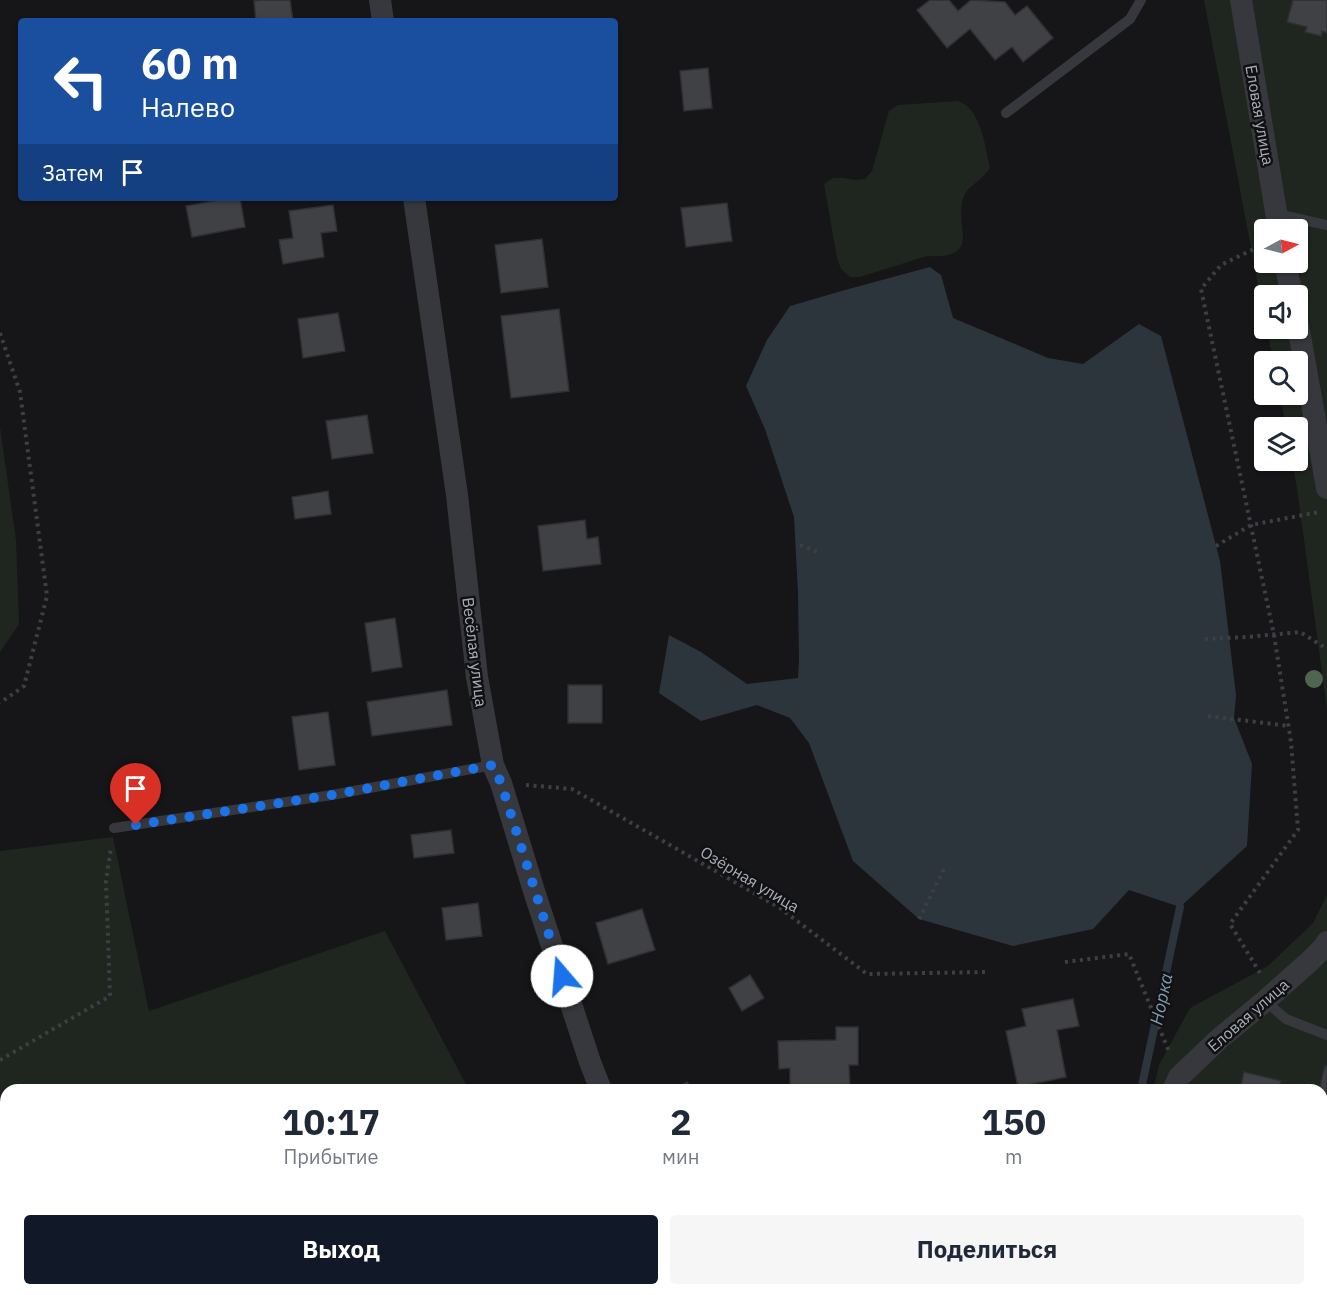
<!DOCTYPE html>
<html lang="ru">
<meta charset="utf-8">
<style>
:root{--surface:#fff;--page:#f6f6f7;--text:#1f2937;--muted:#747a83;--accent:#111827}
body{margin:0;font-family:"IBM Plex Sans",sans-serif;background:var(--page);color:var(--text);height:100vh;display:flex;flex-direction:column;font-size:22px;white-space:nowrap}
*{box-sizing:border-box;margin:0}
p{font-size:20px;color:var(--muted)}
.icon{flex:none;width:33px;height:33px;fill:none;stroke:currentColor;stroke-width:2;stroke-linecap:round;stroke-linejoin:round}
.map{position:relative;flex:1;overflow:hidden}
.drawer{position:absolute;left:0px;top:1084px;width:1328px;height:212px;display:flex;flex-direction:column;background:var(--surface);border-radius:18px 18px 0 0;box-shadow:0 2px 4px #0004}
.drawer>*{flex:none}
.top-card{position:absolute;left:18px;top:18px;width:600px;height:183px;border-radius:6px;box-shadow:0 2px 4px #0004;background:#1a4fa0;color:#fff;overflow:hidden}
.needle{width:39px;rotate:83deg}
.buttons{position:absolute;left:1254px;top:219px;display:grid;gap:12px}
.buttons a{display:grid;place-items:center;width:54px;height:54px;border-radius:6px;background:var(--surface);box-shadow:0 2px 4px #0004;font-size:30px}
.pin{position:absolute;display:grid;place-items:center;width:51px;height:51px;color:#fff;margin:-62px -26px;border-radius:50% 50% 50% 0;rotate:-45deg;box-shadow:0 0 6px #0007}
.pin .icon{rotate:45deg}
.me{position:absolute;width:66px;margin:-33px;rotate:342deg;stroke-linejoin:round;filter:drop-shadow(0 0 4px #0008)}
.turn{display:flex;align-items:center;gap:21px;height:126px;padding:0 24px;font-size:27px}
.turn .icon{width:78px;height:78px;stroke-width:2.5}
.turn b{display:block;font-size:42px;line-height:51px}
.then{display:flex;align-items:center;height:57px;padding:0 24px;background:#0003;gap:12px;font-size:22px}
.eta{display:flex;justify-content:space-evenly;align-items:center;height:102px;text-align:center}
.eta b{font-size:36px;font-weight:800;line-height:42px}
.action{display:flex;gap:12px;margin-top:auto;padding:12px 24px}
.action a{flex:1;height:69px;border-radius:6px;background:var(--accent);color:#fff;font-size:24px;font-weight:800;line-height:69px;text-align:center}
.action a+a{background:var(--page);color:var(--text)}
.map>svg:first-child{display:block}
</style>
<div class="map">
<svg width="1327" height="1295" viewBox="0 0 1327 1295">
<rect width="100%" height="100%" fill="#161618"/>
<g fill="#1e261f" fill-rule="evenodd">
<path d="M 1204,0 L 1327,0 L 1327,709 L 1297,488 L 1292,461 L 1298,460 L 1298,428 L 1286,427 L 1280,395 L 1298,394 L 1298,362 L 1273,361 L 1267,329 L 1298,328 L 1298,296 L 1264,296 L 1264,316 ZM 1264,230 L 1298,230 L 1298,262 L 1264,262 Z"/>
<path d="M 958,101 C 961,103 965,104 967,106 C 982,119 986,150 990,168 C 988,170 987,173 984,175 C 977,184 966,187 963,199 C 954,229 983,259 927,256 L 860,277 L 850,277 L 841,269 L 837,258 L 824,184 L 833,178 L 844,178 L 854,180 L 865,179 L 872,171 L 889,111 L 898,105 Z"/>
<path d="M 0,427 L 16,540 L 19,624 L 0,652 Z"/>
<path d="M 113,837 L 149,1011 L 385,931 L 469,1090 L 6,1090 L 6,1290 L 578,1290 L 620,1295 L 0,1295 L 0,851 Z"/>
<path d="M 1327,895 L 1327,1295 L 1139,1295 L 1140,1290 L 1322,1290 L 1322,1090 L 1153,1090 L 1159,1065 L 1190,1008 L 1268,966 L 1313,923 Z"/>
</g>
<path fill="#2c353c" d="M 930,267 L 941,275 L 953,318 L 1048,358 L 1083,364 L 1139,324 L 1161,336 L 1220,561 L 1236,695 L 1234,718 L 1252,764 L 1247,846 L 1180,907 L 1129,890 L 1093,929 L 1013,946 L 919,919 L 853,861 L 809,743 L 790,718 L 757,705 L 701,721 L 659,693 L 669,635 L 701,652 L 747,684 L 798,678 L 799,660 L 798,592 L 794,517 L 765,429 L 746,386 L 767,340 L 790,306 L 845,290 Z"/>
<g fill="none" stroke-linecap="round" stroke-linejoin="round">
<g stroke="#2c353c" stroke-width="8">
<path d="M 1141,1090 L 1180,907"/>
<path d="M 1101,1295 L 1101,1290"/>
</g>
</g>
<g fill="#404145" stroke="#303034" stroke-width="1.5">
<path d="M 261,0 L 290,0 L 293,21 L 256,21 L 254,1 Z"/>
<path d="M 930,0 L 949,0 L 958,11 L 971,0 L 1005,2 L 1015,15 L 1027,6 L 1053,38 L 1023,62 L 1012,47 L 995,60 L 970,29 L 947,48 L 917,10 Z"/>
<path d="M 1293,0 L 1327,0 L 1327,33 L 1322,31 L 1321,36 L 1305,32 L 1307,27 L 1287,22 Z"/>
<path d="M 708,68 L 712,108 L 684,111 L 680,71 Z"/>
<path d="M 229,198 L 240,198 L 245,227 L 192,237 L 186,206 Z"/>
<path d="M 727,203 L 732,241 L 686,247 L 681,208 Z"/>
<path d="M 333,205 L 337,231 L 321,233 L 324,257 L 283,264 L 279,240 L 293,238 L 289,211 Z"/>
<path d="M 542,239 L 548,287 L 501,293 L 495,245 Z"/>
<path d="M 559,309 L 569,391 L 511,398 L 501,316 Z"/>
<path d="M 338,313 L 345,351 L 303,358 L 298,319 Z"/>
<path d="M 367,415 L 373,453 L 332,459 L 326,421 Z"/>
<path d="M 328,491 L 331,514 L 295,519 L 292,497 Z"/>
<path d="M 585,520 L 587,539 L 598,537 L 601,564 L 543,571 L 538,526 Z"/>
<path d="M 395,618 L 402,667 L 372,672 L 365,623 Z"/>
<rect x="568" y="685" width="34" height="38"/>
<path d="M 447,690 L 452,725 L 372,736 L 367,702 Z"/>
<path d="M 328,712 L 335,765 L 299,770 L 292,717 Z"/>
<path d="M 451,830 L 454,853 L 414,858 L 411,835 Z"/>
<path d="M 478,903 L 482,936 L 446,940 L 442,908 Z"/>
<path d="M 642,909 L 655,950 L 608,964 L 596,923 Z"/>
<path d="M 750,975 L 764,998 L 742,1011 L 729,988 Z"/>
<path d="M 1073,999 L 1079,1026 L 1057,1030 L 1066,1077 L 1018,1087 L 1006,1031 L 1026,1026 L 1022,1009 Z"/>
<path d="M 836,1027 L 858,1027 L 858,1065 L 849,1065 L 850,1090 L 790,1090 L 790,1068 L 779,1069 L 778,1041 L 836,1040 Z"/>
<path d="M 1325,1066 L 1327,1066 L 1327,1108 L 1322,1107 L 1322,1090 L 1319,1090 Z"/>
<path d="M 1244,1072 L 1281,1081 L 1279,1090 L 1240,1090 Z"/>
<path d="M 687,1082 L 693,1090 L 674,1090 Z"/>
<path d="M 1322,1214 L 1327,1216 L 1327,1248 L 1322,1246 Z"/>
<rect x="1185" y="1290" width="48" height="5"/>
</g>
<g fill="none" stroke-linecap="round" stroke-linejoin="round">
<g stroke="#3d3f44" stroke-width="4" stroke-dasharray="3 4.5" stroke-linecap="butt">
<path d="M 0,333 L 20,392 L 47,596 L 24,686 L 0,703"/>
<path d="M 800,545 L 820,553"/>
<path d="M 1216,546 L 1251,525 L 1319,512"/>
<path d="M 1205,639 L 1247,637 L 1300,632 L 1327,649"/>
<path d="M 1208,716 L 1289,726"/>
<path d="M 526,785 L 572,789 L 780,908 L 867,974 L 987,972"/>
<path d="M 919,919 L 944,869"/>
<path d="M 1065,962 L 1129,954 L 1170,1054"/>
<path d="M 1260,973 L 1230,924 L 1298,830 L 1291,742 L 1274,635 L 1201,289 L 1221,265 L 1262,245"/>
<path d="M 0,1060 L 110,996 L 106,881 L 111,847"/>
<path d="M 740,1290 L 743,1295"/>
<path d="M 919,1295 L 935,1290"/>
</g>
<g stroke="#37383d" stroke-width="10">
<path d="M 1006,113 L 1130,19 L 1141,0"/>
<path d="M 1277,214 L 1327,225"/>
<path d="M 114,828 L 332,795 L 493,765"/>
<path d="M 1265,1001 L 1286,1019 L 1327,1035"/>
<path d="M 1322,1281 L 1327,1283"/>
</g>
<g stroke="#37383d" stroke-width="22">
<path d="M 380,0 L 383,21"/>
<path d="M 1241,0 L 1279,230"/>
<path d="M 414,198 L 457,495 L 477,677 L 493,765 L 501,783 L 534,891 L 590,1062 L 601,1090"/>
<path d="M 1285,262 L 1292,296"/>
<path d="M 1298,325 L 1327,488"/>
<path d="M 1173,1090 L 1179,1077 L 1219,1039 L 1265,1001 L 1310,961 L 1323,948 L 1327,942"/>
<path d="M 1156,1295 L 1156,1290"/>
</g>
</g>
<circle fill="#506452" cx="1314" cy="679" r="9"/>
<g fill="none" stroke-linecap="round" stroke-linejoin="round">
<path stroke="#1a73e8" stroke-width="10" stroke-dasharray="0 18" d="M 136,825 L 332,795 L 493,765 L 501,783 L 562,976"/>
</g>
<g text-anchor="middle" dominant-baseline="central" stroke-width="5" stroke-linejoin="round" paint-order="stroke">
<g font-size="16" fill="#a8adb8" stroke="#111113">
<text transform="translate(1260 115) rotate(80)">Еловая улица</text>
<text transform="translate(475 652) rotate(83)">Весёлая улица</text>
<text transform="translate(750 879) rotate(31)">Озёрная улица</text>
<text transform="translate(1248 1015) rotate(-41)">Еловая улица</text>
</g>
<g font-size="18" font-style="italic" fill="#7f9bb3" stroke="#111113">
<text transform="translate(1161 999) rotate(-78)">Норка</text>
</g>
</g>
</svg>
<div class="buttons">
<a><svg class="needle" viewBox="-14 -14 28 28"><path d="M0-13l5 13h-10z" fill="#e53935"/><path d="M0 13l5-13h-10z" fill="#747a83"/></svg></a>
<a><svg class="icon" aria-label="sound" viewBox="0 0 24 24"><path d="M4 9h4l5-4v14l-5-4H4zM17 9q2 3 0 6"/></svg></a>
<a><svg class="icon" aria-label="search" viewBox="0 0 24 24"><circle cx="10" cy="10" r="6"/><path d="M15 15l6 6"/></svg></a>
<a><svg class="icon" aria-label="layers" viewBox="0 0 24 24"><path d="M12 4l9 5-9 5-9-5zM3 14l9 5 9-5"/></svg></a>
</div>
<div class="pin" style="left:136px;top:825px;background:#d93025"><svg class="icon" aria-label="arrive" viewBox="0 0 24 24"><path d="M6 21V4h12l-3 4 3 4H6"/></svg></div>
<svg class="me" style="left:562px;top:976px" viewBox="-20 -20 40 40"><circle r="19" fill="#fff"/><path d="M0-13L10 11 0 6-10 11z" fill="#1a73e8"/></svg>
<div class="top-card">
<div class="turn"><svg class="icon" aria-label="left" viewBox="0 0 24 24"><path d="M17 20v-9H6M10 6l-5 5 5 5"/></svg><div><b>60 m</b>Налево</div></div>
<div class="then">Затем<svg class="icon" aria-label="arrive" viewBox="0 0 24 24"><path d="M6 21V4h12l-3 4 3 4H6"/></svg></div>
</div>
<section class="drawer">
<div class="eta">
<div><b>10:17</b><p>Прибытие</p></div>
<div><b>2</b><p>мин</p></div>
<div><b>150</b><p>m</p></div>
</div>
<div class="action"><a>Выход</a><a>Поделиться</a></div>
</section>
</div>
